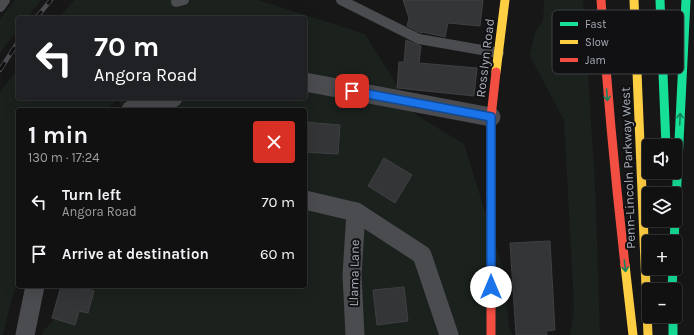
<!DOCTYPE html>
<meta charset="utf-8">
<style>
:root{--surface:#111;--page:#1a1a1a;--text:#f1f3f6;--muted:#9c9d9f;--line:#303131}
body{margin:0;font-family:Karla,sans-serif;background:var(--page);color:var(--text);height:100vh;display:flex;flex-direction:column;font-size:15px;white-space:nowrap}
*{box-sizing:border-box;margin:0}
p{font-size:13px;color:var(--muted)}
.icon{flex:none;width:22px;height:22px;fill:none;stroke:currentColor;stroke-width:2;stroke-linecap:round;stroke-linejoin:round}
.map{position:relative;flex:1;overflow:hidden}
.sheet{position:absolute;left:16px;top:108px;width:291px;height:180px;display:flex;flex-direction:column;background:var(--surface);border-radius:4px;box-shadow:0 4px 16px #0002,0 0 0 1px var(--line)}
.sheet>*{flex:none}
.hud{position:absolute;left:16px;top:16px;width:291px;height:84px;border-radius:4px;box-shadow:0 4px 16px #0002,0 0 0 1px var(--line);background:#202124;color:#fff;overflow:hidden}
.controls{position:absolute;left:642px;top:139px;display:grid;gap:8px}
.controls a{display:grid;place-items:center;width:40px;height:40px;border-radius:4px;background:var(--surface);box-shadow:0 4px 16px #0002,0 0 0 1px var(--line);font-size:20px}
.pin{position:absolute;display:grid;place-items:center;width:34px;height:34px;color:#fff;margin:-17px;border-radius:8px;box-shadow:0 2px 6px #0006}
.me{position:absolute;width:44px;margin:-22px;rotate:0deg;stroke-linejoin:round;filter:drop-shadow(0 0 3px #0008)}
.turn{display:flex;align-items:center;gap:14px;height:84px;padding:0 12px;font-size:18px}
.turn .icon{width:52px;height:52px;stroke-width:2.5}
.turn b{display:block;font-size:28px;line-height:34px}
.round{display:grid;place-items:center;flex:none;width:42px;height:42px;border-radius:4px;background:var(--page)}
.overview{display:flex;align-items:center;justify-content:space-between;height:68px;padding:0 12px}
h1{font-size:24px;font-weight:700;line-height:30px}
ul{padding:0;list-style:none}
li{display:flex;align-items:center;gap:12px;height:52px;padding:0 12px}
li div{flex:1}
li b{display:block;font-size:15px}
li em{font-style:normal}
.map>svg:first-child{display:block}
</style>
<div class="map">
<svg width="694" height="335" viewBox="0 0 694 335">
<rect width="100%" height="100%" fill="#171717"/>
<g fill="#1b211c">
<path d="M 15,0 L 41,0 L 27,18 L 18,18 L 18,30 L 0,53 L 0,19 Z"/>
<path d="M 74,0 L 258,0 L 365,34 L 415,114 L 464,144 L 503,269 L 509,327 L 513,335 L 42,335 L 43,331 L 87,286 L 305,286 L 305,110 L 123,110 L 118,100 L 104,110 L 18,110 L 18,280 L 10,305 L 3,335 L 0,335 L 0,92 L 18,69 L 18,98 L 305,98 L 305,18 L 59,18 Z"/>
<path d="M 544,0 L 583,0 L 595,182 L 600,335 L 570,335 L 574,307 L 564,120 L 530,56 L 535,32 L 543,21 Z"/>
</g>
<g fill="#343537" stroke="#3f4043">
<path d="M 403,0 L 483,0 L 480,26 L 448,23 L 445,37 L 422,32 L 421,33 L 407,26 L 409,18 Z"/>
<path d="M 406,40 L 421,46 L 419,63 L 477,68 L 474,96 L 397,88 L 399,62 L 404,62 Z"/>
<path d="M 305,122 L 340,125 L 338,154 L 305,152 Z"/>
<path d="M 384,158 L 412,175 L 395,203 L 368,186 Z"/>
<path d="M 550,241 L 555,330 L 546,331 L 547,335 L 516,335 L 510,243 Z"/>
<path d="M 61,286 L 75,286 L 94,291 L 88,313 L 79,311 L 75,325 L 52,318 Z"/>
<path d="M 404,287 L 408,321 L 377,325 L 373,290 Z"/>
</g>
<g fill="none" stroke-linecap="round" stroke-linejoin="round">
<g stroke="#4b4c50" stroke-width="10">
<path d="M 341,0 L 419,39 L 499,53"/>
<path d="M 176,2 L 184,0"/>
<path d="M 0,7 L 5,0"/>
</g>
<g stroke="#4b4c50" stroke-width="19">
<path d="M 305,82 L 491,117"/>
<path d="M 131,110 L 173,98"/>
<path d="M 305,200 L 356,212 L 422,255 L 449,335"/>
<path d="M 25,335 L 35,286"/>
<path d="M 355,335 L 352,275 L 356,212"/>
</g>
<g stroke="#16e098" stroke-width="9">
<path d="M 660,0 L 666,146"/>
<path d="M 674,242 L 686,0"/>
<path d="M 672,290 L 673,268"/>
<path d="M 673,316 L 673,335"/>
</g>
<g stroke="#ffcf43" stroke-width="9">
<path d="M 634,0 L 648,335"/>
<path d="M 496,72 L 505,0"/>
<path d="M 625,265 L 633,335"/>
</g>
<g stroke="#f24e42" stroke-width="9">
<path d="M 601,0 C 607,89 615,177 625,265"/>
<path d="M 491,335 L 491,117 L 496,72"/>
</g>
<g stroke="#4b4c4f" stroke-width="4.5">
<g id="rail">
<path d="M 36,18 L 51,0"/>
<path d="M 0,70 L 18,42"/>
</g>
</g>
<use href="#rail" stroke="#111113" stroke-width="3" stroke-dasharray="9" stroke-linecap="butt"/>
</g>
<defs><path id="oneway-shaft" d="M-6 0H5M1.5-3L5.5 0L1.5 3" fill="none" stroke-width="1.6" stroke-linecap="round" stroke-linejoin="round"/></defs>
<g stroke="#14835c">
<use href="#oneway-shaft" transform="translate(607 95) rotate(86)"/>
<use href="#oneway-shaft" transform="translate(680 119) rotate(-87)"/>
<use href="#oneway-shaft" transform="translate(625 266) rotate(83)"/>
</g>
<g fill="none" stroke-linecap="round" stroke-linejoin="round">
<g stroke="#114b97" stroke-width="10">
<path id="route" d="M 352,91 L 491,117 L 491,287"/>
</g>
<use href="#route" stroke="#1a73e8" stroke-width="7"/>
</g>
<g text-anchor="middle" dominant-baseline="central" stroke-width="4" stroke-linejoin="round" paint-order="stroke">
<g font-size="13" fill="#a8adb8" stroke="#111113">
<text transform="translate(485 58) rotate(-83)">Rosslyn Road</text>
<text transform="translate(628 168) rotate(-92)">Penn-Lincoln Parkway West</text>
<text transform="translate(354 273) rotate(-89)">Llama Lane</text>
</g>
</g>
<rect x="552" y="10" width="132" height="64" rx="6" fill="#111113" stroke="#3e4045" stroke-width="1"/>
<rect x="560" y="22" width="18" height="4" fill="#16e098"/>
<rect x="560" y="40" width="18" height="4" fill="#ffcf43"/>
<rect x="560" y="58" width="18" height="4" fill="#f24e42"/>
<g font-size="11" fill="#a8adb8">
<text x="585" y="28">Fast</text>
<text x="585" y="46">Slow</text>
<text x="585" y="64">Jam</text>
</g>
</svg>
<div class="controls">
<a><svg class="icon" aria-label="sound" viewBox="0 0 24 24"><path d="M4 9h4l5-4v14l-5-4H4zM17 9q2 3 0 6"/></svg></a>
<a><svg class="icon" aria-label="layers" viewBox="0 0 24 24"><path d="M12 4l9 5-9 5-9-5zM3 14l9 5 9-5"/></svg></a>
<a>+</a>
<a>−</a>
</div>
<div class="pin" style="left:352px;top:91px;background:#d93025"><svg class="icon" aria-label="arrive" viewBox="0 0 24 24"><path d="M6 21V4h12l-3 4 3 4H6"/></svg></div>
<svg class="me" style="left:491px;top:287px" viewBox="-20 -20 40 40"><circle r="19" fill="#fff"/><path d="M0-13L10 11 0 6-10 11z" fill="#1a73e8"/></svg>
<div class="hud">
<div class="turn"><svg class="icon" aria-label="left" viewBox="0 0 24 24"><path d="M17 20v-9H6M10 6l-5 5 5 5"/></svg><div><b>70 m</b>Angora Road</div></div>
</div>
<section class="sheet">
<div class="overview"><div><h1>1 min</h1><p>130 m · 17:24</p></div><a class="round" style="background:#d93025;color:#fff"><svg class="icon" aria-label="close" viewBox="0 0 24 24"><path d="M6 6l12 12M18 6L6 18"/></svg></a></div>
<ul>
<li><svg class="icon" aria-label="left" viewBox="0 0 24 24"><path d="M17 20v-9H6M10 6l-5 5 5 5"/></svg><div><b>Turn left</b><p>Angora Road</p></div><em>70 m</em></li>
<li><svg class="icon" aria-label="arrive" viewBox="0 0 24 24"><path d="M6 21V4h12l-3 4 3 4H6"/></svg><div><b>Arrive at destination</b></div><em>60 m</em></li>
</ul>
</section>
</div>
